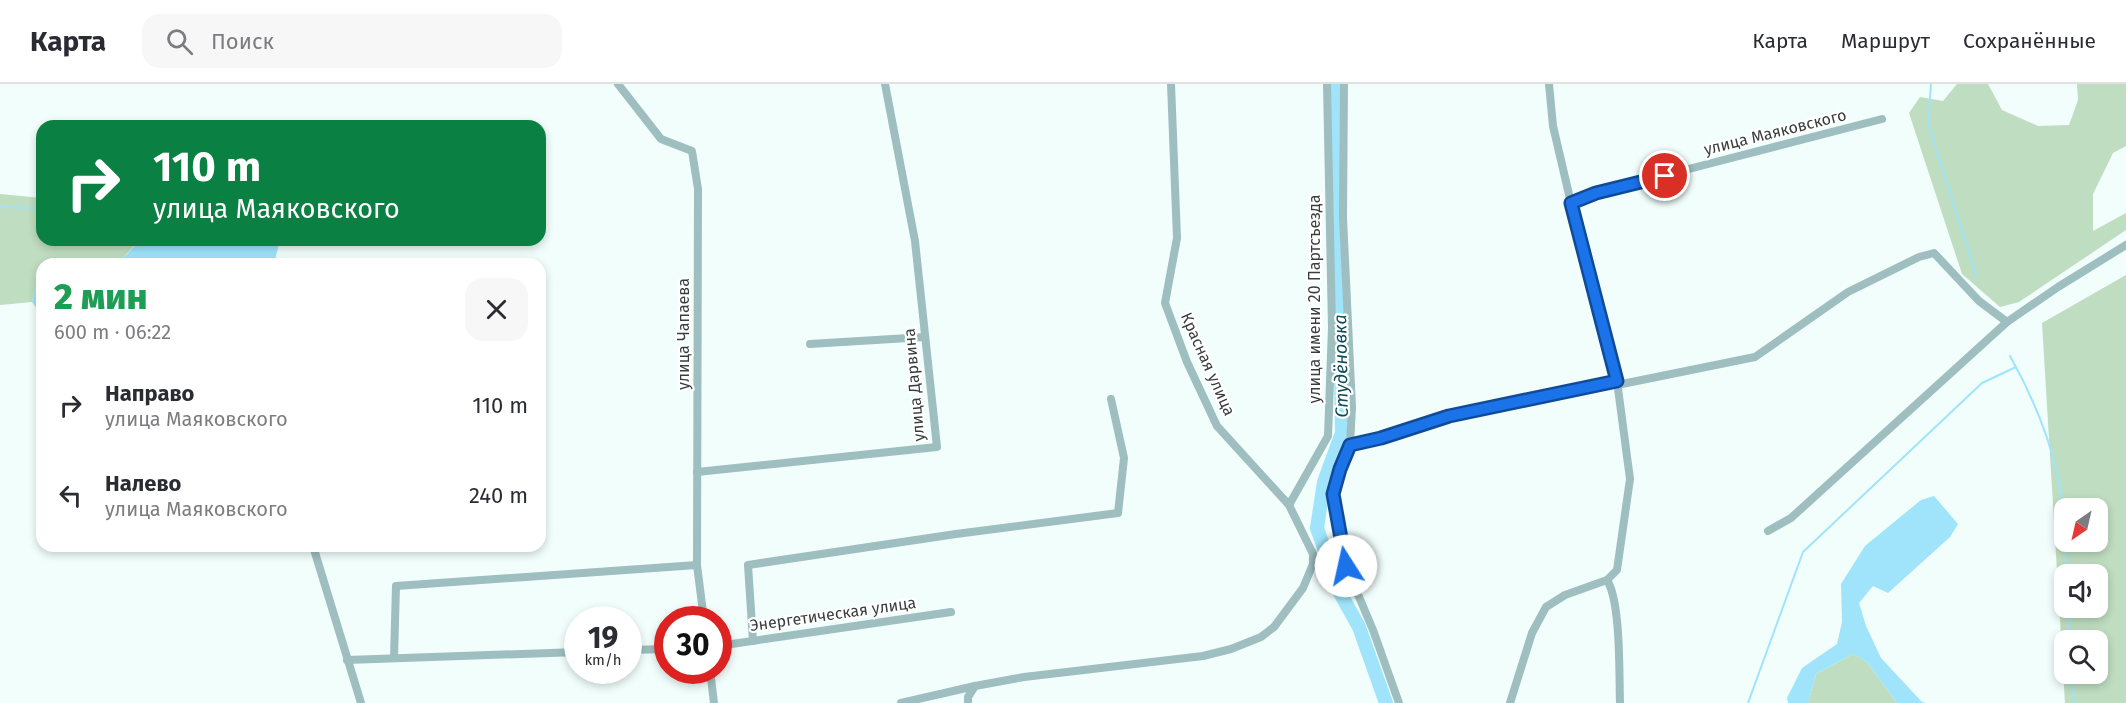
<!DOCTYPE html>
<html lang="ru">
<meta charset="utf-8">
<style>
:root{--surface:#fff;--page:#f7f7f7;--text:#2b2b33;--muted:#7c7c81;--line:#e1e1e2}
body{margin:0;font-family:"Fira Sans",sans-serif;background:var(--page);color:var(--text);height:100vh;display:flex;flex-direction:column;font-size:22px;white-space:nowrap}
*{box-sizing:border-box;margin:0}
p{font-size:20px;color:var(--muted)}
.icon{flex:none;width:33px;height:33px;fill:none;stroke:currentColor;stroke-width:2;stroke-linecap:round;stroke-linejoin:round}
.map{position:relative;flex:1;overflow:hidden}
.side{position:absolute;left:36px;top:174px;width:510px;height:294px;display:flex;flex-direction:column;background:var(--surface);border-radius:18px;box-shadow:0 3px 9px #0003}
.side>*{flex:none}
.banner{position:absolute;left:36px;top:36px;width:510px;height:126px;border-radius:18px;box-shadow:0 3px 9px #0003;background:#0b8043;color:#fff;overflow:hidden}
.needle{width:39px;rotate:214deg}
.buttons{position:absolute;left:2054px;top:414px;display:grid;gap:12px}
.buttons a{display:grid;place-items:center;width:54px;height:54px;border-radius:12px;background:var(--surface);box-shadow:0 3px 9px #0003;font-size:30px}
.speed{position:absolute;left:564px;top:522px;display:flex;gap:12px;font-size:30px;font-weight:700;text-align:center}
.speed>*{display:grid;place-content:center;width:78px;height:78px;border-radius:50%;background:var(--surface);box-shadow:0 3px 9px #0003;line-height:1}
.speed small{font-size:15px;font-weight:400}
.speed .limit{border:9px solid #d22;background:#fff;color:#111}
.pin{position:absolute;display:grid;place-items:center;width:51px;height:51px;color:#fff;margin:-26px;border:3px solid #fff;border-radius:50%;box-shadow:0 2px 6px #0007}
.me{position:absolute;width:66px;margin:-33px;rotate:350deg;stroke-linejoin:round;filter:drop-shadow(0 0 4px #0008)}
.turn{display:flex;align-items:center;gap:21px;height:126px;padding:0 18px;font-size:27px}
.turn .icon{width:78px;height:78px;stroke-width:2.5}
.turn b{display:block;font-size:42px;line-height:51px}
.round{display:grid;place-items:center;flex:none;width:63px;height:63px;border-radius:18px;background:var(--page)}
.summary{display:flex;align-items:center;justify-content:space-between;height:102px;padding:0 18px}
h1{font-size:36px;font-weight:800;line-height:45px;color:#1e9e55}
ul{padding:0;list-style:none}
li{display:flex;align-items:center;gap:18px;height:90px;padding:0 18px}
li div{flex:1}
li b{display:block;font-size:22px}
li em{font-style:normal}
header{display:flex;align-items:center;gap:36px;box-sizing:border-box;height:84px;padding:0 30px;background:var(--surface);border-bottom:2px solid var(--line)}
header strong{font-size:28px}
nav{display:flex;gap:33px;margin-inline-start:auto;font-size:21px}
.search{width:420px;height:54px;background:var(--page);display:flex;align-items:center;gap:15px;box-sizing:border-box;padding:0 21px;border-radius:18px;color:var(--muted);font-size:22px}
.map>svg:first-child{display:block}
</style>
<header>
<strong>Карта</strong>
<div class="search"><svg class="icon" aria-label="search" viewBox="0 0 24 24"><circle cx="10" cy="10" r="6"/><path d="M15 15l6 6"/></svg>Поиск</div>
<nav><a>Карта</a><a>Маршрут</a><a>Сохранённые</a></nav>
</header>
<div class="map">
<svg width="2126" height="619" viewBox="0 0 2126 619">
<rect width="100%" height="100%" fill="#f1fefb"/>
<g fill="#bfddc0" fill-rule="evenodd">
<path d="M 1957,0 L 1988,0 L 2002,26 L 2038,42 L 2069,41 L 2078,16 L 2077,0 L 2126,0 L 2126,62 L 2113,69 L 2093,110 L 2093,147 L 2126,129 L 2126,146 L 2019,218 L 2000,223 L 1962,190 L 1909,29 L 1920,13 L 1943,17 Z"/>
<path d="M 0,110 L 42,114 L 42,156 L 139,156 L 118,180 L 42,180 L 42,191 L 38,193 L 32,218 L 0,221 Z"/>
<path d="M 2126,191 L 2126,619 L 2065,619 L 2042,239 ZM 2064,424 L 2097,424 L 2097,458 L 2064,458 ZM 2064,490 L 2097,490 L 2097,524 L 2064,524 ZM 2064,556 L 2097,556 L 2097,590 L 2064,590 Z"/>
<path d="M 1853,570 L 1867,578 L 1897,619 L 1808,619 L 1816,590 Z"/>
</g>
<g fill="#9fe4fb">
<path d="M 140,156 L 280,156 L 274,180 L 118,180 Z"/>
<path d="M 42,191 L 42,232 L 32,218 L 38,193 Z"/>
<path d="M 1934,412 L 1958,440 L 1950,453 L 1888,509 L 1873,502 L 1859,519 L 1866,542 L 1881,574 L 1922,618 L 1926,619 L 1897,619 L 1867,578 L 1853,570 L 1816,590 L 1808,619 L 1788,619 L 1787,614 L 1802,584 L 1837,560 L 1842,538 L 1841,500 L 1865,462 L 1921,416 Z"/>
</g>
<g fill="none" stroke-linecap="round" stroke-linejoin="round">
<g stroke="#9fe4fb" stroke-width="2">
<path d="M 1931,0 L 1928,40 L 1977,193"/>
<path d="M 0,123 L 42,124"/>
<path d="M 2010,272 C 2037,320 2061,380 2064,435"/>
<path d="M 2065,458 L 2067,490"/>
<path d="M 2069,524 L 2070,556"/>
<path d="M 2072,590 L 2074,619"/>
<path d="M 1748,619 L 1803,468 L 1982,299 L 2016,283"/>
</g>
<path stroke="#9fe4fb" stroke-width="14" d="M 1336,0 L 1342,349 L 1324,398 L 1317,444 L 1339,507 L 1359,543 L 1386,619"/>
<g stroke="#9ebec0" stroke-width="8">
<path d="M 618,0 L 661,55 L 692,67 L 698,105 L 697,481 L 704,536"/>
<path d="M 1344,0 L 1343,134 L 1352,323 L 1350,361 L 1340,385 L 1333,410 L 1346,482 L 1373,546 L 1399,619"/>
<path d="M 1571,119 L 1596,109 L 1882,35"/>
<path d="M 810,260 L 925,253"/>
<path d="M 1617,301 L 1755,273 L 1848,208 L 1919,173 L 1934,169 L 1979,217 L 2007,238"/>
<path d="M 1350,361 L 1381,354 L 1449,332 L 1617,297"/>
<path d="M 697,388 L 937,363 L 915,157 L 885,0"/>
<path d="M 1289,421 L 1328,352 L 1332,244 L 1327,0"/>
<path d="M 1768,447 L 1791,434 L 2007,238 L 2058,203 L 2126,161"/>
<path d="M 313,462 L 361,619"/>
<path d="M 1607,496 C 1621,518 1619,590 1620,619"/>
<path d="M 753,557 L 748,481 L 956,450 L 1118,429 L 1124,374 L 1111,315"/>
<path d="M 718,562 L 951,528"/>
<path d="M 628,566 L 668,565"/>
<path d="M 394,574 L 396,502 L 697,481"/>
<path d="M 347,576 L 578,568"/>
<path d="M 710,586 L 714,619"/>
<path d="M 901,619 L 975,602 L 1024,593 L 1203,572 L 1231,565 L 1261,553 L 1274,543 L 1303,504 L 1313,480 L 1313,470 L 1289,421 L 1217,342 L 1187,278 L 1165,219 L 1177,154 L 1171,0"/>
<path d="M 968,619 L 968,613 L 975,602"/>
<path d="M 1510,619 L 1532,549 L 1546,523 L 1565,511 L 1607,496 L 1617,486 L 1630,395 L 1617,297 L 1578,149 L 1553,42 L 1549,0"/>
</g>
</g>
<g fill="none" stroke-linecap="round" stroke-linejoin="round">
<g stroke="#114b97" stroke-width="15">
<path id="route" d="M 1346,482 L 1333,410 L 1340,385 L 1350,361 L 1381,354 L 1449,332 L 1617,297 L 1571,119 L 1596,109 L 1665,92"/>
</g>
<use href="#route" stroke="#1a73e8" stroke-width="10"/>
</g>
<g text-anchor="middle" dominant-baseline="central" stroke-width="4.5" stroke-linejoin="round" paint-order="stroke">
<g font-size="16" fill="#393e3d" stroke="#fff">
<text transform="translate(1775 48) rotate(-14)">улица Маяковского</text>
<text transform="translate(1314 215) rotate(-90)">улица имени 20 Партсъезда</text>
<text transform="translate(683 250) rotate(-90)">улица Чапаева</text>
<text transform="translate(1208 280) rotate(66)">Красная улица</text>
<text transform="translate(914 301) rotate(-95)">улица Дарвина</text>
<text transform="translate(833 530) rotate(-8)">Энергетическая улица</text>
</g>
<g font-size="18" font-style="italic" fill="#0e4a5a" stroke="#fff">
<text transform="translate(1341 282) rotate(-91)">Студёновка</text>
</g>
</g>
</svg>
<div class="buttons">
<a><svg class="needle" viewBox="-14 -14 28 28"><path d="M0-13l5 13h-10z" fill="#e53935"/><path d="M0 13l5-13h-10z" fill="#7c7c81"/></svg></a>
<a><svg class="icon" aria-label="sound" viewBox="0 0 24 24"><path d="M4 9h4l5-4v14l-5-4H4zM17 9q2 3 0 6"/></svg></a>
<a><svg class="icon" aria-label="search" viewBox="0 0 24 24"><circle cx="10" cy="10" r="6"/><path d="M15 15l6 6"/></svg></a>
</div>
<div class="speed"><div>19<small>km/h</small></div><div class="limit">30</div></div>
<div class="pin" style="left:1665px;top:92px;background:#d93025"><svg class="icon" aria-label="arrive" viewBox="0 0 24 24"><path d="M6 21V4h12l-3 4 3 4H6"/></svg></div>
<svg class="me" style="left:1346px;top:482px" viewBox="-20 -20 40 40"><circle r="19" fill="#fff"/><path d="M0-13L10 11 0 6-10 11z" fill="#1a73e8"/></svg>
<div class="banner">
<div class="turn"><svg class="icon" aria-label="right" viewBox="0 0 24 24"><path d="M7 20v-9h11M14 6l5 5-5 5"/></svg><div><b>110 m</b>улица Маяковского</div></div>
</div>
<section class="side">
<div class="summary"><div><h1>2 мин</h1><p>600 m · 06:22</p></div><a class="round"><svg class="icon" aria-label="close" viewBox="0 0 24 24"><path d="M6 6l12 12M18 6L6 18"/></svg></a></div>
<ul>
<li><svg class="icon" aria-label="right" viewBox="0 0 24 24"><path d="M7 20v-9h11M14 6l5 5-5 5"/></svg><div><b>Направо</b><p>улица Маяковского</p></div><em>110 m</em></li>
<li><svg class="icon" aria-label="left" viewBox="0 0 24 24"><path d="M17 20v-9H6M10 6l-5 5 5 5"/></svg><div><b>Налево</b><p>улица Маяковского</p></div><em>240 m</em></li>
</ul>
</section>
</div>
